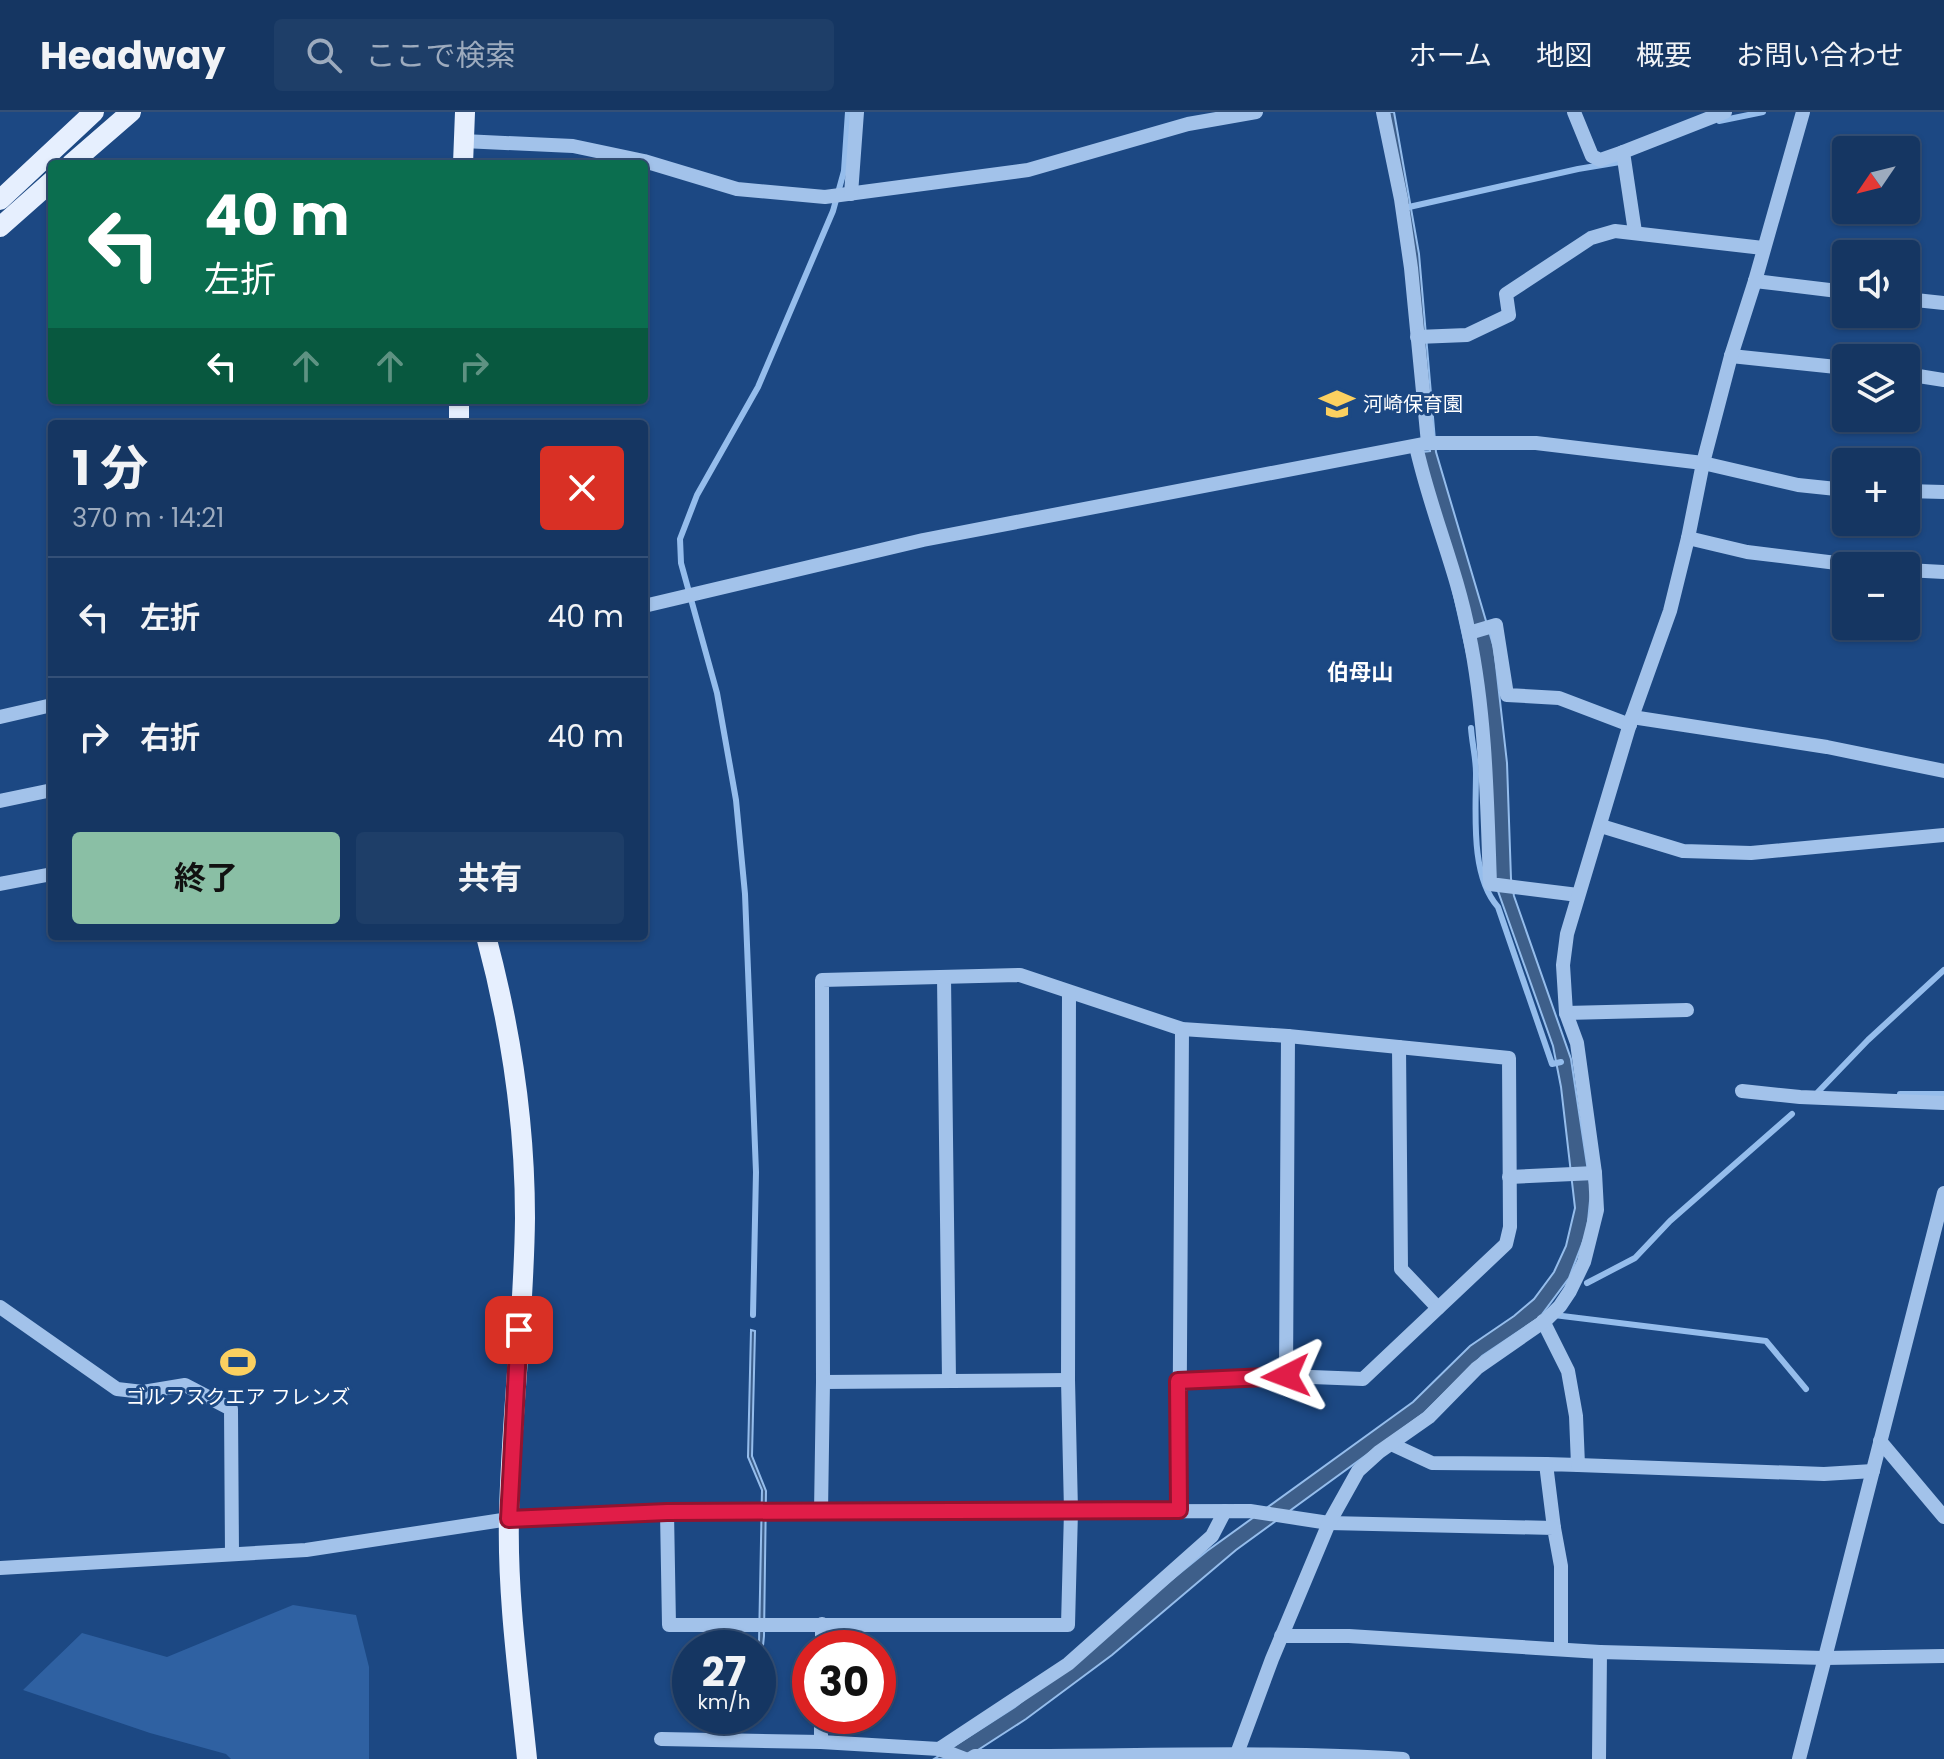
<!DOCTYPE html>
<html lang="ja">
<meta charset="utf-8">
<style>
:root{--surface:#153662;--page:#1e3e68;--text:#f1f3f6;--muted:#9dabbe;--line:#345077;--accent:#8abfa5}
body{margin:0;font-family:Poppins,"Noto Sans JP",sans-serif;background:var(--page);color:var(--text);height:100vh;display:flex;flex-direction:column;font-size:30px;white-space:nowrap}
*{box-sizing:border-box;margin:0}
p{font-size:26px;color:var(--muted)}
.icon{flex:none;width:44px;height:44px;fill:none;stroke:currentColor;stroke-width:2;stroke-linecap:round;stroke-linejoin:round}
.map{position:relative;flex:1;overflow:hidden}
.sheet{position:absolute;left:48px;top:308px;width:600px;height:520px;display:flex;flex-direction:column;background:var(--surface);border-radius:8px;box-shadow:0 2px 6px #0004,0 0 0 2px var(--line)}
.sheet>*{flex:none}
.hud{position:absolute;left:48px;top:48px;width:600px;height:244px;border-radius:8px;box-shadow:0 2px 6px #0004,0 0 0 2px var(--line);background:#0b6e4f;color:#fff;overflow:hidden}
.needle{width:52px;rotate:235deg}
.tools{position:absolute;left:1832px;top:24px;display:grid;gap:16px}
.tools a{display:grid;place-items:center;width:88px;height:88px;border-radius:8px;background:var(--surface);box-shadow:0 2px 6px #0004,0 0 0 2px var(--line);font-size:40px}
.speed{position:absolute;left:672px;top:1518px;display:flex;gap:16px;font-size:40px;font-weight:700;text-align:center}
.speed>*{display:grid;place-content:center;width:104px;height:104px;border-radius:50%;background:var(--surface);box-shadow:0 2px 6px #0004,0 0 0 2px var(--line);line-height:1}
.speed small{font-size:20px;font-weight:400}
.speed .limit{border:12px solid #d22;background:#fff;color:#111}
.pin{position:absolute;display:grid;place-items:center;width:68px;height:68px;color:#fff;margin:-34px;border-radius:16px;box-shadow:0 4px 12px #0006}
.me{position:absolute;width:88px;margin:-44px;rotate:267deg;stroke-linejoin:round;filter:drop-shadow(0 0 6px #0008)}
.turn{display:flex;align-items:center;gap:28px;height:168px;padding:0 24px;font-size:36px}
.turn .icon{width:104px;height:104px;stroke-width:2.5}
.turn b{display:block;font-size:56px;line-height:68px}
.lanes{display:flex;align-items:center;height:76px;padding:0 24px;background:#0003;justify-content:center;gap:40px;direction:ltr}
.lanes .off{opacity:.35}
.round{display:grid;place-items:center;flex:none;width:84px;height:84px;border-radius:8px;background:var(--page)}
.summary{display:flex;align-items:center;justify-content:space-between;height:136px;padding:0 24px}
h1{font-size:48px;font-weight:700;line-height:60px}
.cta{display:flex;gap:16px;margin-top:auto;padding:16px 24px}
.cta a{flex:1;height:92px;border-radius:8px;background:var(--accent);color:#111;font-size:32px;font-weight:700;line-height:92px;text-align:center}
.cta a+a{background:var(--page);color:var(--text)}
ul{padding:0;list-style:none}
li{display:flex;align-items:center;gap:24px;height:120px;padding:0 24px;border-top:2px solid var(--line)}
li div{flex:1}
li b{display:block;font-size:30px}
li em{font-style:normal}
header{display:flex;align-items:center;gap:48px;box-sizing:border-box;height:112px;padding:0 40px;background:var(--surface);border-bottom:2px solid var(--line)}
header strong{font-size:38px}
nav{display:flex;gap:44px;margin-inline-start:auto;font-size:28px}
.search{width:560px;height:72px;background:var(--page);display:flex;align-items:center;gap:20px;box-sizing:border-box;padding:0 28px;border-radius:8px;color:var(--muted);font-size:30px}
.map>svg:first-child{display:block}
</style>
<header>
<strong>Headway</strong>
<div class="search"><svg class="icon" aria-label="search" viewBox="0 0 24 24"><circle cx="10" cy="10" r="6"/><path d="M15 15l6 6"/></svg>ここで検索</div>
<nav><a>ホーム</a><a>地図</a><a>概要</a><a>お問い合わせ</a></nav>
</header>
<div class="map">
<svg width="1944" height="1647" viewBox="0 0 1944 1647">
<rect width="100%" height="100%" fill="#1c4883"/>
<path fill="#2f61a2" d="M 293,1493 L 356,1503 L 369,1555 L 369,1647 L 231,1647 L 226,1642 L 150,1621 L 23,1578 L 82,1521 L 167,1545 Z"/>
<g fill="#3e5f8a" stroke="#95bdec" stroke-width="2">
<path d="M 1389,0 L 1394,0 L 1419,142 L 1436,340 L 1494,536 L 1507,651 L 1511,767 L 1514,784 L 1571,947 L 1591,1079 L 1587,1119 L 1569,1166 L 1540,1205 L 1482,1244 L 1424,1301 L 1236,1438 L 1112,1543 L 1026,1607 L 964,1647 L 934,1647 L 1015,1595 L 1207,1439 L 1413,1290 L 1470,1234 L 1514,1204 L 1534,1187 L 1554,1160 L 1566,1134 L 1575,1096 L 1561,975 L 1553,934 L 1493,765 L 1489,640 L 1422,340 L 1430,339 L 1425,264 Z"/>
<path d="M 751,1218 L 755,1219 L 752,1344 L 766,1379 L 764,1524 L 758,1582 L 762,1378 L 748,1345 Z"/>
</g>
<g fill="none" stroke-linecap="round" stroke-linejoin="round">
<g stroke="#95bdec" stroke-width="6">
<path d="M 1719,9 L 1763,0"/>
<path d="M 1409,95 L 1578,57 L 1620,50 L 1624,47"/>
<path d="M 1471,616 C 1472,631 1476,646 1476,661 C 1476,700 1470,764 1498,795 L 1552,952 L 1561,950"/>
<path d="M 1818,980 L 1868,928 L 1944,858"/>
<path d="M 1900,982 L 1944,982"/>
<path d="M 1587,1171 L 1635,1146 L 1670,1109 L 1792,1002"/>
<path d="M 753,1203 L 756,1060 L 745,782 L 736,688 L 717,581 L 681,451 L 680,427 L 697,383 L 758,275 L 833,99 L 844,59 L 848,0"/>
<path d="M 1554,1203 L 1766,1229 L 1806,1277"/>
</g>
<g stroke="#a2c2ea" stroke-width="14">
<path d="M 1383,0 L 1401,87 L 1411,156 L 1428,331"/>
<path d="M 1574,0 L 1592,44 L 1600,48 L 1623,40"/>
<path d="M 463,29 L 573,34 L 644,49 L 737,77 L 825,85 L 1028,58 L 1188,12 L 1256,0"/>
<path d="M 851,82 L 857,0"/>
<path d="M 1635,120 L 1623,40 L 1725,0"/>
<path d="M 1755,169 L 1846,180"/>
<path d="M 1906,187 L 1944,191"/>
<path d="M 1417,225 L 1467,223 L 1509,203 L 1506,182 L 1591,126 L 1615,119 L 1763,136"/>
<path d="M 1731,244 L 1846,256"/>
<path d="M 1906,262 L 1944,268"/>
<path d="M 1416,334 C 1430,398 1457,458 1469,522 C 1486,604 1487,689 1490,772 L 1578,783"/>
<path d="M 1906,379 L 1944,380"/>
<path d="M 1688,426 L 1747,440 L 1861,454"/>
<path d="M 1906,458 L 1944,460"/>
<path d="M 644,494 L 923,428 L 1428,331 L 1536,331 L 1703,351 L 1798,373 L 1846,378"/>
<path d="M 1469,521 L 1496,513 L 1507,583 L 1559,586 L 1630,613"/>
<path d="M 0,605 L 52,593"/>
<path d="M 1632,605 L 1827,635 L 1944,659"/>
<path d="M 0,689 L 52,678"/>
<path d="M 1601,714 L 1683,739 L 1751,741 L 1944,723"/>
<path d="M 0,772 L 52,762"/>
<path d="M 944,865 L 949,1268"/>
<path d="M 1566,901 L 1687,898"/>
<path d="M 1399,935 L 1401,1157 L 1438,1196"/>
<path d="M 1742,979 L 1800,985 L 1944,991"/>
<path d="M 1509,1065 L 1595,1061"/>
<path d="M 0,1195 L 117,1277 L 143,1280 L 185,1273 L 231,1297 L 232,1442"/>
<path d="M 1543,1209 L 1568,1259 L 1576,1304 L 1578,1353 L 1546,1352 L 1554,1416"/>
<path d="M 1286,1264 L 1288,924"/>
<path d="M 1068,1268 L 823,1270 L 822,868 L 1020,863 L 1182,917 L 1288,924 L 1509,946 L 1510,1115 L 1506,1132 L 1363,1267 L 1286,1264 L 1178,1269"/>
<path d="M 1880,1329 L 1944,1405"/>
<path d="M 1391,1332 L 1432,1351 L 1546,1352"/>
<path d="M 1578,1353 L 1824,1362 L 1873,1359"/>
<path d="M 1179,1398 L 1182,917"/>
<path d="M 667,1400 L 669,1513 L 1068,1513 L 1071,1399 L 1068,1268 L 1069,881"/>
<path d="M 821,1400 L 823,1270"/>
<path d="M 0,1456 L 306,1438 L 509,1407 L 667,1400 L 1250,1399 L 1329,1411 L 1554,1416 L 1561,1454 L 1561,1536"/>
<path d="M 1281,1524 L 1349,1524 L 1600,1540"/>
<path d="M 822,1536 L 822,1512"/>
<path d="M 661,1627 L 821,1630 L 821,1604"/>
<path d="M 821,1630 L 939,1637 L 1068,1552 L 1212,1424 L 1225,1399"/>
<path d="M 939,1637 L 965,1647"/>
<path d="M 970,1647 L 975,1644 C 1118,1645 1261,1638 1403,1647"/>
<path d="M 1235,1647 L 1272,1547 L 1329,1411 L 1358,1359 L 1379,1340 L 1429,1305 L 1477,1256 L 1546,1208 L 1560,1194 L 1570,1179 L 1584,1150 L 1597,1098 L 1595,1061 L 1577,931 L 1566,901 L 1563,853 L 1567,822 L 1632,605 L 1670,499 L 1688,426 L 1703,351 L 1731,244 L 1755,169 L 1803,0"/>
<path d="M 1599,1647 L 1600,1540 L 1825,1546 L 1944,1544"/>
<path d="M 1799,1647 L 1944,1081"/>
</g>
<g stroke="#e6effe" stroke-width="20">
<path d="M 71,52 L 131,0"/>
<path d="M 463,52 L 465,0"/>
<path d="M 0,88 L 94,0"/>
<path d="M 0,115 L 52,69"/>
<path d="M 459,312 L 459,288"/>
<path d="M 486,824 C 511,917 525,1010 525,1106 C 524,1206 511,1305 509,1404 C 507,1483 519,1568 527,1647"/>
</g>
</g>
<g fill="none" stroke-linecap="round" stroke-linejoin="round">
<g stroke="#92132f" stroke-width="20">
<path id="route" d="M 519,1218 L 509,1407 L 667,1400 L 1179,1398 L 1178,1269 L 1286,1264"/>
</g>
<use href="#route" stroke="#e11d48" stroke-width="14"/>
</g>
<defs>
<g id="school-bare" transform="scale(2.76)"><path d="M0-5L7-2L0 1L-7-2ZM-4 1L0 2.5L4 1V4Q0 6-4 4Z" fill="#fbd060" stroke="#1c4883" stroke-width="2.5" paint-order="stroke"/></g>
<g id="stadium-bare" transform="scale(2.76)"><path d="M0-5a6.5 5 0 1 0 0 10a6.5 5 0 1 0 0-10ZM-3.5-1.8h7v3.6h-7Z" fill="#fbd060" stroke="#1c4883" stroke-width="2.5" paint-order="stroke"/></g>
</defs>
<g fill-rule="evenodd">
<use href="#school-bare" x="1337" y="292"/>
<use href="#stadium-bare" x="238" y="1250"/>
</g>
<g text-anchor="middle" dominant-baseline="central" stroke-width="6" stroke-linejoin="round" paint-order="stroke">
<g font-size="20" fill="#fff" stroke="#1c4883" text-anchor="start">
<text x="1363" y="292">河崎保育園</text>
<text x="238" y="1285" text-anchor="middle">ゴルフスクエア フレンズ</text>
</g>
<g font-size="22" font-weight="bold" fill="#fff" stroke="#1c4883">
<text x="1360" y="560">伯母山</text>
</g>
</g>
</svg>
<div class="tools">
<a><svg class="needle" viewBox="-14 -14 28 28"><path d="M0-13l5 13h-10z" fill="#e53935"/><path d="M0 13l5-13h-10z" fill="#9dabbe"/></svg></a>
<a><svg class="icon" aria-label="sound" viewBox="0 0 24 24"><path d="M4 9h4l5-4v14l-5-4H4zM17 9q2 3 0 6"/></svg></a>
<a><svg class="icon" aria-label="layers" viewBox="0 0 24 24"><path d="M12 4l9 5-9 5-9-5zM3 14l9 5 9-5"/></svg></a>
<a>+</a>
<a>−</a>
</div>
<div class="speed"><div>27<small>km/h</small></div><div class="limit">30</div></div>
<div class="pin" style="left:519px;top:1218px;background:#d93025"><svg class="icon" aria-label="arrive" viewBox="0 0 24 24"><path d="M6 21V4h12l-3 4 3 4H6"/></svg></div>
<svg class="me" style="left:1286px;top:1264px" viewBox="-20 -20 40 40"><path d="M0-17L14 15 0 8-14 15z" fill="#e11d48" stroke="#fff" stroke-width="4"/></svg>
<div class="hud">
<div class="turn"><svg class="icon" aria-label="left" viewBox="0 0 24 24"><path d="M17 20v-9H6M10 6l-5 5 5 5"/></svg><div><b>40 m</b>左折</div></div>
<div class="lanes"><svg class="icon" aria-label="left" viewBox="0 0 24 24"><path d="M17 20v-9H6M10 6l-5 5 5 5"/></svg><svg class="icon off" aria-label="ahead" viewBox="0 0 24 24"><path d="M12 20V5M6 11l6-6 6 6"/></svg><svg class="icon off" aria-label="ahead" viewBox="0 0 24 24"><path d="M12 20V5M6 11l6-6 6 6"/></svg><svg class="icon off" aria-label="right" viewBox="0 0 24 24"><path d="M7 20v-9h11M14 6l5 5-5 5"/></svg></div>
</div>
<section class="sheet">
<div class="summary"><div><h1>1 分</h1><p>370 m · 14:21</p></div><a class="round" style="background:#d93025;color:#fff"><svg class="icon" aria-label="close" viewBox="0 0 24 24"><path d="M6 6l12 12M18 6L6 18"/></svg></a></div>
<ul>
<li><svg class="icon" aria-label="left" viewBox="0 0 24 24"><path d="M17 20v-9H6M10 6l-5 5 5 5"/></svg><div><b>左折</b></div><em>40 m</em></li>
<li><svg class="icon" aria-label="right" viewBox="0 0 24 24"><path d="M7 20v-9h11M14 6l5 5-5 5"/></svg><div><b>右折</b></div><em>40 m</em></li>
</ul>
<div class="cta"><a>終了</a><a>共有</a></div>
</section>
</div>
